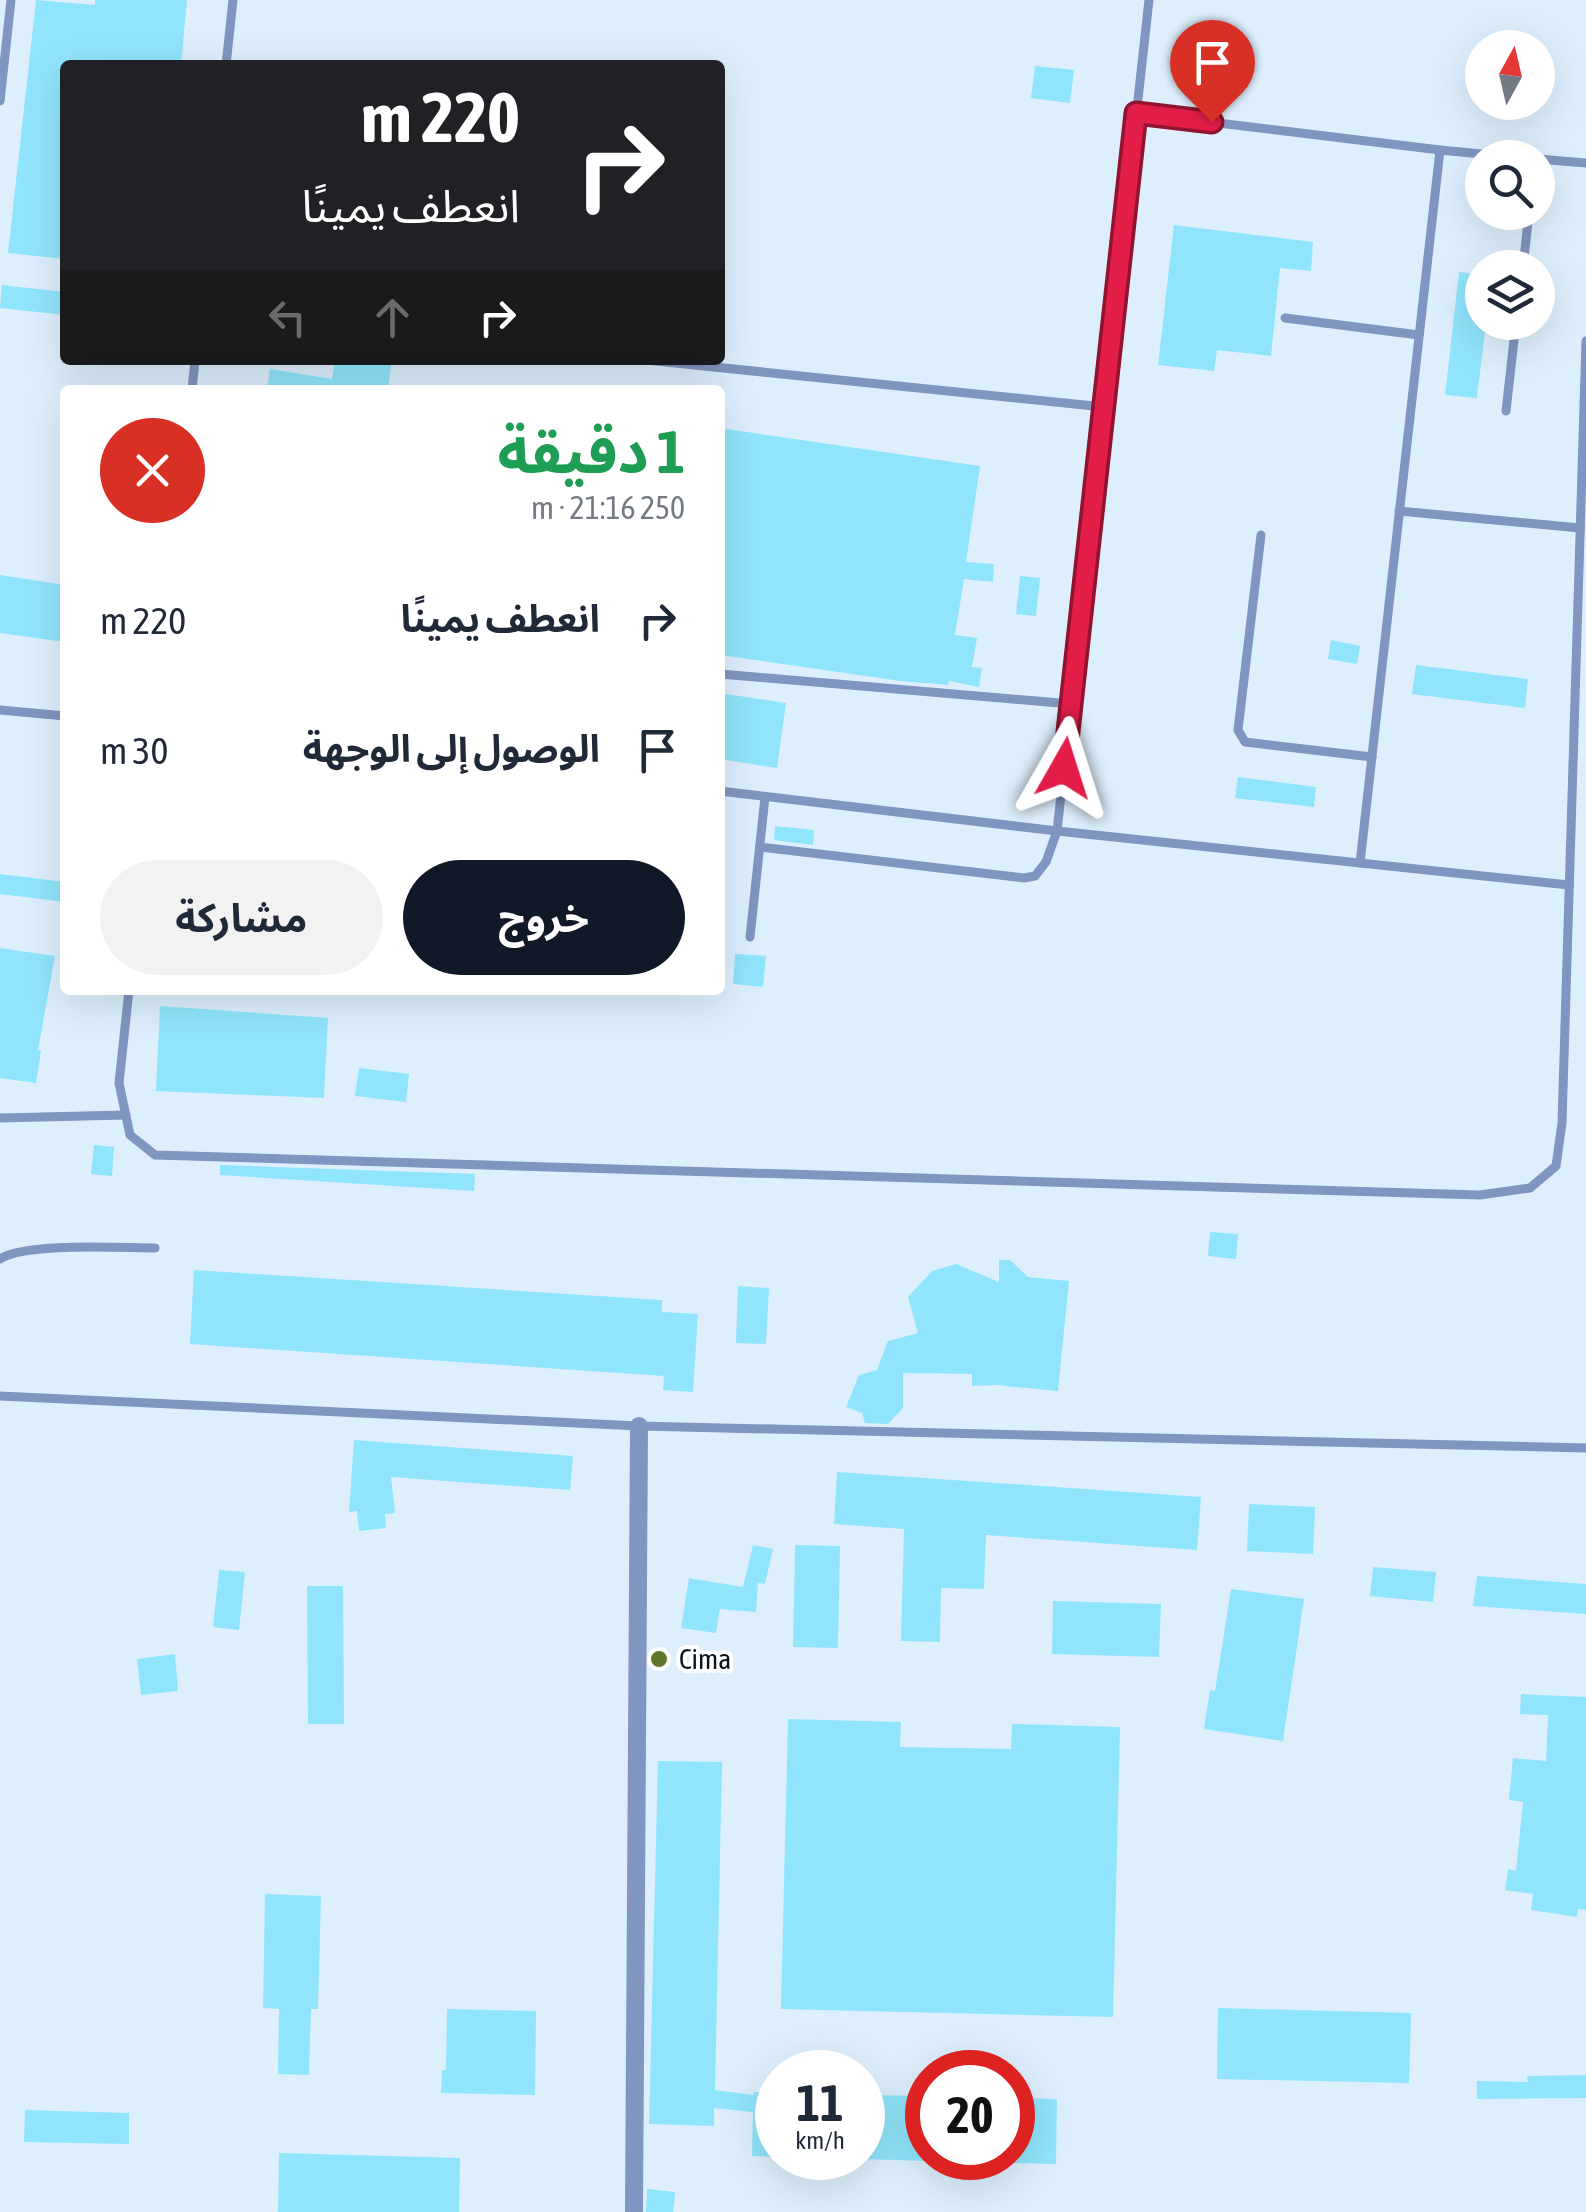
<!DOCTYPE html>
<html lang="ar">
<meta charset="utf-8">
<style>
:root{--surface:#fff;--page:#f2f2f3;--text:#1f2937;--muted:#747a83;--accent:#111827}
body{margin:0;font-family:"Asap Condensed","Noto Sans Arabic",sans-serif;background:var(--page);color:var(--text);direction:rtl;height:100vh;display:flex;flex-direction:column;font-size:38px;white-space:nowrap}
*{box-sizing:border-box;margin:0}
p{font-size:32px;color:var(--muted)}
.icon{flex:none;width:55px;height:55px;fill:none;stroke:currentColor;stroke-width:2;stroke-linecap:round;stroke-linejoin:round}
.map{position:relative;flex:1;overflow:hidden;direction:ltr}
.panel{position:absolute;left:60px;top:385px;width:665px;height:610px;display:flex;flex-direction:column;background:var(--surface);border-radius:10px;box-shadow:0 10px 40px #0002;direction:rtl}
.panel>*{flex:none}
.top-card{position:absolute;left:60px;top:60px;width:665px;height:305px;border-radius:10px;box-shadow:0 10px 40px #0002;direction:rtl;background:#202124;color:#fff;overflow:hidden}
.needle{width:65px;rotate:8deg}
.tools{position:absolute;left:1465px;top:30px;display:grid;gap:20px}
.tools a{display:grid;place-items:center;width:90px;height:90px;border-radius:50%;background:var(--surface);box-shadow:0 10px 40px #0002;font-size:50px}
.speed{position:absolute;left:755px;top:2050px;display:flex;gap:20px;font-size:50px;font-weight:700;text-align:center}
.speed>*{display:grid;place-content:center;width:130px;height:130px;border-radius:50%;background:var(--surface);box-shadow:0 10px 40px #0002;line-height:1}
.speed small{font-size:25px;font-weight:400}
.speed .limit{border:15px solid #d22;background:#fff;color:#111}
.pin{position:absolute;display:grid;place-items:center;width:85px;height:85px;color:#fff;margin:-102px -42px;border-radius:50% 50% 50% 0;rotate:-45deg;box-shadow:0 0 10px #0007}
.pin .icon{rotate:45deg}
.me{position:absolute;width:110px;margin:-55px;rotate:6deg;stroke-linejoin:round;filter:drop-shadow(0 0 8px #0008)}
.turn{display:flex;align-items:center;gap:35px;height:210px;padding:0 40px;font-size:45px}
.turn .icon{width:130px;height:130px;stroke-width:2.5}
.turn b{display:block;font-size:70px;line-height:85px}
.lanes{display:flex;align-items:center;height:95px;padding:0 40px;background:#0003;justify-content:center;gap:50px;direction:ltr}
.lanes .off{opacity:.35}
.round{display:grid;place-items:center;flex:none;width:105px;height:105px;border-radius:52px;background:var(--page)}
.head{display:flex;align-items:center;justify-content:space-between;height:170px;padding:0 40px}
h1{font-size:60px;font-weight:700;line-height:75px;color:#1e9e55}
.action{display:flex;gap:20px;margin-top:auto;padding:20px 40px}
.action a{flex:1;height:115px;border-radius:60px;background:var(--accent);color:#fff;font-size:40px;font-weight:700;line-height:115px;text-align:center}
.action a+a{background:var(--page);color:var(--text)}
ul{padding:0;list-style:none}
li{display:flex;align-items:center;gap:30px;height:130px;padding:0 40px}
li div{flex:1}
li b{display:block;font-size:38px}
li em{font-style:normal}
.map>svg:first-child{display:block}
</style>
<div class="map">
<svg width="1586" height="2212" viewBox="0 0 1586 2212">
<rect width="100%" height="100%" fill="#ddeffd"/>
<g fill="#90e5fc">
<path d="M 36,0 L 95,5 L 95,0 L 187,0 L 181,65 L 65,65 L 65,259 L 8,253 Z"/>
<path d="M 1035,66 L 1074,70 L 1070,103 L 1031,98 Z"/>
<path d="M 1174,225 L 1313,242 L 1311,271 L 1280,268 L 1271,356 L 1217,350 L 1214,371 L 1158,365 Z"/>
<path d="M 1459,272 L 1482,275 L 1482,322 L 1486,322 L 1477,398 L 1445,395 Z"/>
<path d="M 2,285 L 65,292 L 65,315 L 0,308 Z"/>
<path d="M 335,360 L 392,360 L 388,390 L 267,390 L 270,369 L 332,379 Z"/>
<path d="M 720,428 L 980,466 L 966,562 L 994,564 L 993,582 L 964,579 L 955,635 L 977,638 L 972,667 L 982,668 L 979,687 L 949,681 L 948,685 L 900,681 L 720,655 Z"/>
<path d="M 0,575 L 65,585 L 65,642 L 0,633 Z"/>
<path d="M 1020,576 L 1040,578 L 1036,616 L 1016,614 Z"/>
<path d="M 1331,640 L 1360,646 L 1357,664 L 1328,659 Z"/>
<path d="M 1416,665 L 1528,679 L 1525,708 L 1412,694 Z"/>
<path d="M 720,693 L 786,703 L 777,768 L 720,759 Z"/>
<path d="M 1238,777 L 1316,787 L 1314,807 L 1235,798 Z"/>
<path d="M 775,826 L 814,830 L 813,845 L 774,840 Z"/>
<path d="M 0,874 L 65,882 L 65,902 L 0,894 Z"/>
<path d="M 0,948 L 55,956 L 38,1050 L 41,1051 L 36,1083 L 0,1078 Z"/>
<path d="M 735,954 L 766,956 L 763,987 L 733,984 Z"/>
<path d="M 160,1006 L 328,1018 L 324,1098 L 156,1091 Z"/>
<path d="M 359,1068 L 409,1074 L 406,1102 L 355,1096 Z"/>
<path d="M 94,1145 L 114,1147 L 112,1176 L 91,1174 Z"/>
<path d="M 220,1165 L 475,1174 L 474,1191 L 220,1175 Z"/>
<path d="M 1210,1232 L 1238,1234 L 1236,1259 L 1208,1256 Z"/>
<path d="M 999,1260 L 1010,1260 L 1028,1277 L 1069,1281 L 1058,1391 L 996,1385 L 972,1386 L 972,1374 L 903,1373 L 903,1408 L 888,1424 L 865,1423 L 862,1413 L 846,1407 L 859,1375 L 877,1370 L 888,1341 L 918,1333 L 908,1297 L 932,1271 L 956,1264 L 999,1282 Z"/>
<path d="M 194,1270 L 662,1300 L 662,1312 L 698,1314 L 693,1392 L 663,1390 L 664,1376 L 190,1344 Z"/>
<path d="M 738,1286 L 769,1288 L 766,1344 L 736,1343 Z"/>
<path d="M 354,1440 L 573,1456 L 570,1490 L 391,1477 L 395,1513 L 385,1514 L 386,1528 L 359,1531 L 357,1511 L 349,1512 Z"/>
<path d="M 837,1472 L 1201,1497 L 1197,1550 L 986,1535 L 984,1589 L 941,1588 L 940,1642 L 901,1641 L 904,1529 L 834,1524 Z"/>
<path d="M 1249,1504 L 1315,1507 L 1313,1554 L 1247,1551 Z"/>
<path d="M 753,1545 L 773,1549 L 765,1584 L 758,1583 L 756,1612 L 720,1609 L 716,1633 L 681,1628 L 689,1578 L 743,1587 Z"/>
<path d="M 795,1545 L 840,1546 L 838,1648 L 793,1647 Z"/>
<path d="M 1373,1567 L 1436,1572 L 1433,1602 L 1370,1596 Z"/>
<path d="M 219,1570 L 245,1572 L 239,1630 L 213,1627 Z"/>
<path d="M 1477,1576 L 1586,1584 L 1586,1614 L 1473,1606 Z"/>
<path d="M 307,1586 L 343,1586 L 344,1724 L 308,1724 Z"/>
<path d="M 1231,1589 L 1304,1599 L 1283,1741 L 1204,1729 L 1210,1690 L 1215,1691 Z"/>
<path d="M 1053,1601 L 1161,1604 L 1159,1657 L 1052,1654 Z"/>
<path d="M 175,1654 L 178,1691 L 141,1695 L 137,1659 Z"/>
<path d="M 1521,1694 L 1586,1697 L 1586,1910 L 1578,1909 L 1577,1917 L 1531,1910 L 1533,1894 L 1505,1890 L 1508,1869 L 1516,1871 L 1523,1802 L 1509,1800 L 1513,1758 L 1546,1761 L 1548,1715 L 1520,1714 Z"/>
<path d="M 788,1719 L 901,1722 L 900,1747 L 1011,1749 L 1012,1724 L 1120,1727 L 1113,2017 L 781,2009 Z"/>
<path d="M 658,1761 L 722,1762 L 715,2090 L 753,2095 L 754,2092 L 778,2093 L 778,2157 L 752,2156 L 753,2112 L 714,2108 L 714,2126 L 649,2124 Z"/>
<path d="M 265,1894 L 321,1896 L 318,2009 L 311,2009 L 309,2075 L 278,2074 L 279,2009 L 263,2008 Z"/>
<path d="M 1218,2008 L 1411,2013 L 1409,2083 L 1217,2079 Z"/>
<path d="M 447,2009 L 536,2011 L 535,2095 L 441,2093 L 442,2070 L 446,2070 Z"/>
<path d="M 1586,2075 L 1586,2098 L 1477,2099 L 1477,2081 L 1528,2082 L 1527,2076 Z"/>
<path d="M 862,2095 L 928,2096 L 928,2161 L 862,2159 Z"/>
<path d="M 1012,2098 L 1057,2099 L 1056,2164 L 1012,2163 Z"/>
<path d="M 25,2110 L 129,2113 L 129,2144 L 24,2142 Z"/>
<path d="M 279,2153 L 460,2158 L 459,2212 L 278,2212 Z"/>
<path d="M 647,2189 L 675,2192 L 673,2212 L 646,2212 Z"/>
</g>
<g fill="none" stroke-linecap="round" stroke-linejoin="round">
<g stroke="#8095bf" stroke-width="9">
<path d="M 226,65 L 233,0"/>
<path d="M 0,101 L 11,0"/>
<path d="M 1136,113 L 1440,150 L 1524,158"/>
<path d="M 1538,159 L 1586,163"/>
<path d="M 1523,268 L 1529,212"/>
<path d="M 1285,318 L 1419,335"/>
<path d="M 646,360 L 1104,407"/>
<path d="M 192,390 L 195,360"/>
<path d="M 1506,411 L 1516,322"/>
<path d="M 1399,511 L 1580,528"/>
<path d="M 1261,535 L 1238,730 L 1245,742 L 1372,757"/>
<path d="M 720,674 L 1071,704"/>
<path d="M 0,710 L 65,716"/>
<path d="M 720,791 L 1057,831 L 1569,885"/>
<path d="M 760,847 L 1024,878 L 1035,876 L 1046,862 L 1057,831 L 1149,0"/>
<path d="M 1360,863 L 1440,150"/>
<path d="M 750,937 L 765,797"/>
<path d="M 129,990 L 119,1083 L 130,1135 L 155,1155 L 1480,1195 L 1530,1188 L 1556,1166 L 1562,1123 L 1586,341"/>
<path d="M 0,1118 L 126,1115"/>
<path d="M 0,1259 C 26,1242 120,1248 155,1248"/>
<path d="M 0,1396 L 639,1426 L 1586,1448"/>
</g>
<path stroke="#8095bf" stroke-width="18" d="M 634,2212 L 639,1426"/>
</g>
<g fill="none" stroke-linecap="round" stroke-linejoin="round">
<g stroke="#92132f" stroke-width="25">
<path id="route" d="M 1064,768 L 1136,113 L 1212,122"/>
</g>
<use href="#route" stroke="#e11d48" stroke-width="18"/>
</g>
<circle fill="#5f772a" stroke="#fff" stroke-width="4" cx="659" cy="1659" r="10"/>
<g text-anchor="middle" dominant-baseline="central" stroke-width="8" stroke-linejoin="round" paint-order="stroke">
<g font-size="28" fill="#09131b" stroke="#fff" text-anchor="start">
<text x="679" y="1659">Cima</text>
</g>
</g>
</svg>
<div class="tools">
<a><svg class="needle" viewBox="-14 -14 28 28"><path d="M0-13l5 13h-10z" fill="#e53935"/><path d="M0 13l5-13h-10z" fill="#747a83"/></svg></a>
<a><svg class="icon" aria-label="search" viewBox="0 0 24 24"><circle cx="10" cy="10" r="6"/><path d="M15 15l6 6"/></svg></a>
<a><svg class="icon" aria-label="layers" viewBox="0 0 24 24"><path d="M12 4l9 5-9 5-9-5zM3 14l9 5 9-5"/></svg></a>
</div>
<div class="speed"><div>11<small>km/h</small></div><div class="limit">20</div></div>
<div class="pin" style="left:1212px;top:122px;background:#d93025"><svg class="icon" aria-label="arrive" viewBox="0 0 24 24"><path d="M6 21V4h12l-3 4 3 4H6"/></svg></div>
<svg class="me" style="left:1064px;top:768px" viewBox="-20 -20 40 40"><path d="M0-17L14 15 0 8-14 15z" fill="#e11d48" stroke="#fff" stroke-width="4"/></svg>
<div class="top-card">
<div class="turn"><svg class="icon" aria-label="right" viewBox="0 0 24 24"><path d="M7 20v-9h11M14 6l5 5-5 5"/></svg><div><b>220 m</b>انعطف يمينًا</div></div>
<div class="lanes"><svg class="icon off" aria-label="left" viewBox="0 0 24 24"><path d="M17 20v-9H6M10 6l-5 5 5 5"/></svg><svg class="icon off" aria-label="ahead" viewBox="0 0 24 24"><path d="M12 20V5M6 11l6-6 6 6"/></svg><svg class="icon" aria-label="right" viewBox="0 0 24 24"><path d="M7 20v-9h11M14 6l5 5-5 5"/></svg></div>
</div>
<section class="panel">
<div class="head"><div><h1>1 دقيقة</h1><p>250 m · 21:16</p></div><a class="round" style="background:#d93025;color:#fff"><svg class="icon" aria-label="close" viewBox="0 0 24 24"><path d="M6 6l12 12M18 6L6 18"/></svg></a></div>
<ul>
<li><svg class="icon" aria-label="right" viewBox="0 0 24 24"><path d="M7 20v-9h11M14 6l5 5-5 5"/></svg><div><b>انعطف يمينًا</b></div><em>220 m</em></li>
<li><svg class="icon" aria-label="arrive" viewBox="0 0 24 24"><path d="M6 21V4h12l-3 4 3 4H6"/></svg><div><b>الوصول إلى الوجهة</b></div><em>30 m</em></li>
</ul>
<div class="action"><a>خروج</a><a>مشاركة</a></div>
</section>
</div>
